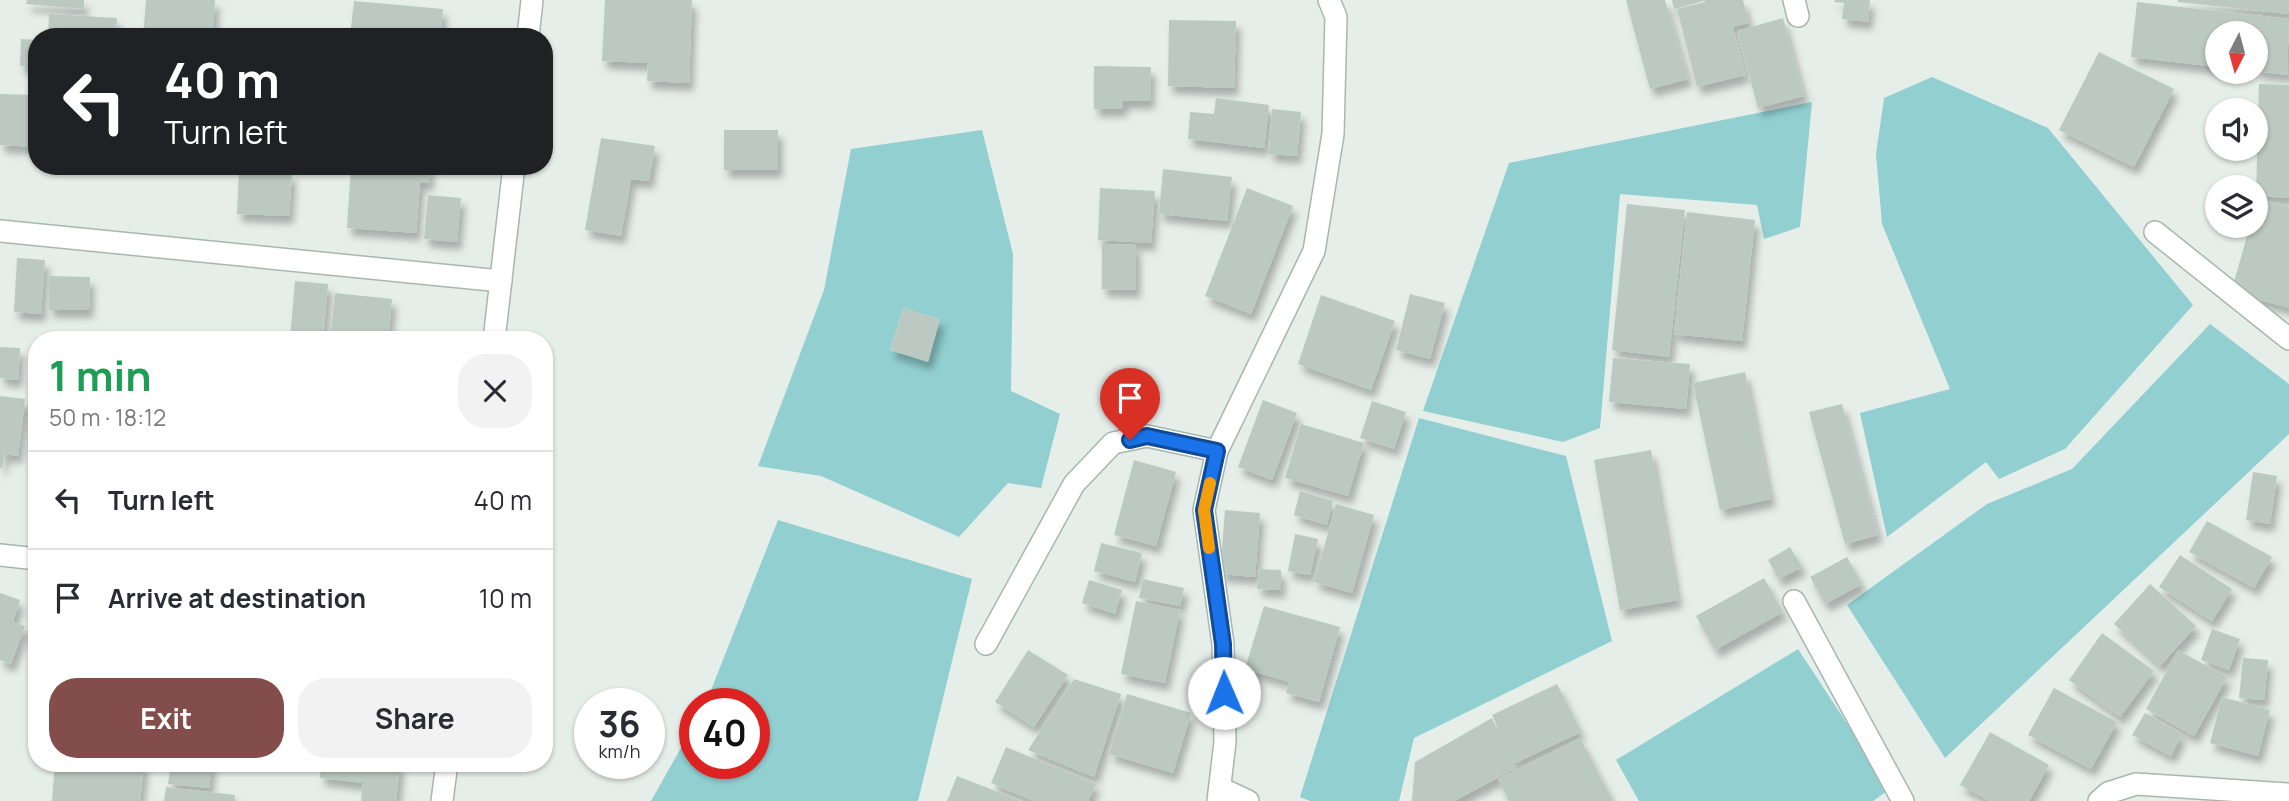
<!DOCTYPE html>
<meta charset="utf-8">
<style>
:root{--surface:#fff;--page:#f2f2f3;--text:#2b2b33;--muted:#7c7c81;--line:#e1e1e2;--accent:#824d4a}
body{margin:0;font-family:Manrope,sans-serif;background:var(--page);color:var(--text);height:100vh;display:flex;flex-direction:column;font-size:26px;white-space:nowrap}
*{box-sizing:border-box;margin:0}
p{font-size:23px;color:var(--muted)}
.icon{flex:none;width:38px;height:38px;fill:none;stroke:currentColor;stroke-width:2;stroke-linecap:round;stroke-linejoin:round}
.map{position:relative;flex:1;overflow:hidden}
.panel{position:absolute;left:28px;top:331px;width:525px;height:441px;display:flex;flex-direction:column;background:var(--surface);border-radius:28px;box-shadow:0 2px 5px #0004}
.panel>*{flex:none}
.guide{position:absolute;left:28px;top:28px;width:525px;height:147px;border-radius:28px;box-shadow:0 2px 5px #0004;background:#202124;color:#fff;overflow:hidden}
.needle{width:46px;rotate:186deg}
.controls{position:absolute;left:2205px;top:21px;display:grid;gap:14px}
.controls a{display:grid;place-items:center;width:63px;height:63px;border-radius:50%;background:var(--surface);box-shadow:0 2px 5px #0004;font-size:35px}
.speed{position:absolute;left:574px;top:688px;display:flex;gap:14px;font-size:35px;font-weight:700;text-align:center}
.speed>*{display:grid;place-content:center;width:91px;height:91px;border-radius:50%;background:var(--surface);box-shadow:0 2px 5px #0004;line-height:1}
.speed small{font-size:18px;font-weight:400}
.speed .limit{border:10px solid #d22;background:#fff;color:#111}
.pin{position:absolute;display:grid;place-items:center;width:60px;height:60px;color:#fff;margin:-72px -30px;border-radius:50% 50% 50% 0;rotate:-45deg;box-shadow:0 0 7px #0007}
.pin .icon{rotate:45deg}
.me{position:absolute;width:77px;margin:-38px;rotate:359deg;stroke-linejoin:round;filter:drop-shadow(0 0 5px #0008)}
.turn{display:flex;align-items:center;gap:24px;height:147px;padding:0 21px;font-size:32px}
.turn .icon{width:91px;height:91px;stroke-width:2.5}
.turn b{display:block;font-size:49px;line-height:60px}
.round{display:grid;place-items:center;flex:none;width:74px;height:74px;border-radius:28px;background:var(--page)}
.headline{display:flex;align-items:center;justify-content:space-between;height:119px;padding:0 21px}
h1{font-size:42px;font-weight:700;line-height:52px;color:#1e9e55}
.action{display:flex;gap:14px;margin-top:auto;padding:14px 21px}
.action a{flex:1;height:80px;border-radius:28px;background:var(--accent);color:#fff;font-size:28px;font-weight:700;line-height:80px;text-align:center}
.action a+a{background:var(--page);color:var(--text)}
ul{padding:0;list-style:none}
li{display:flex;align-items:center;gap:21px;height:98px;padding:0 21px;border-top:2px solid var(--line)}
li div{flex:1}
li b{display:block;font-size:26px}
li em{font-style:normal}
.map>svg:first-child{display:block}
</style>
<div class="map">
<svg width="2289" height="801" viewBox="0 0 2289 801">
<defs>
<filter id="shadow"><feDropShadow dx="4.5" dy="8" stdDeviation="3.5" flood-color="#0004"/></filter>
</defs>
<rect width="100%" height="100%" fill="#e6eeea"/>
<g fill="#91cfd0" fill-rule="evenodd">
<path d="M 1932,77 L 2048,128 L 2193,305 L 2065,449 L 1999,479 L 1986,462 L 1887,537 L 1860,413 L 1950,389 L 1882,224 L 1876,154 L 1884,98 Z"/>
<path d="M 1812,102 L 1800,227 L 1764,239 L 1757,205 L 1620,194 L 1600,428 L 1563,442 L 1423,411 L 1509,163 Z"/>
<path d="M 982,130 L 1013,254 L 1011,391 L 1060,414 L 1041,488 L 1008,483 L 959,537 L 821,476 L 758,466 L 824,290 L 851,149 ZM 903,308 L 940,319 L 928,361 L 890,350 Z"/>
<path d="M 2210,324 L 2289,384 L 2289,434 L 1945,758 L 1847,605 L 1987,504 L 2072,469 Z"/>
<path d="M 1419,418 L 1566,456 L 1612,641 L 1414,738 L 1399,801 L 1310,801 L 1300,797 Z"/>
<path d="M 778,520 L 972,579 L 918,801 L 651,801 L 695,723 L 695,763 L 754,763 L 754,704 L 706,703 Z"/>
<path d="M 1798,649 L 1890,789 L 1873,801 L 1639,801 L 1616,760 Z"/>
</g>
<g fill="#bbc9c2" filter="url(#shadow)">
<path d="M 27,0 L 84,0 L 84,9 L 26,4 Z"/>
<path d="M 146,0 L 215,0 L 213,37 L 143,37 Z"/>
<path d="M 605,0 L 692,0 L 689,83 L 647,81 L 648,63 L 602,61 Z"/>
<path d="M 1626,0 L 1665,0 L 1688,79 L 1650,89 Z"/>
<path d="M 1672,0 L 1703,0 L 1704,1 L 1674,9 Z"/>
<path d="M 1704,0 L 1743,0 L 1749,23 L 1733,27 L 1745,75 L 1697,87 L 1677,9 L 1705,2 Z"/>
<path d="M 1835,0 L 1870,0 L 1868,22 L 1842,19 L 1844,3 L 1834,2 Z"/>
<path d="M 2178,0 L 2289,0 L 2289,14 L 2178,2 Z"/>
<path d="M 354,1 L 443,9 L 440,37 L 350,37 Z"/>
<path d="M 2137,2 L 2289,19 L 2287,75 L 2256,71 L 2256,33 L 2217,33 L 2217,67 L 2131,57 Z"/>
<path d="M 49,14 L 117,18 L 116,37 L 48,37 Z"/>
<path d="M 1783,18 L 1804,96 L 1758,108 L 1737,31 Z"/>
<path d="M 1169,20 L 1236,21 L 1234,88 L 1168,86 Z"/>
<path d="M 21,39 L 37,40 L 37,66 L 20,66 Z"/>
<path d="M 2099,52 L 2174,89 L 2134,167 L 2059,130 Z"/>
<path d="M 1094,66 L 1151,67 L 1150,101 L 1123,101 L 1123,109 L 1094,109 Z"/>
<path d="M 2259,84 L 2289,85 L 2289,198 L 2256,196 Z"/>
<path d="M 0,94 L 37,95 L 37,147 L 0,145 Z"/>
<path d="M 1216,98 L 1269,105 L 1264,148 L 1188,139 L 1190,112 L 1214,114 Z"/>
<path d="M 1272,109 L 1301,112 L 1297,156 L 1269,154 Z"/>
<rect x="724" y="130" width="54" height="40"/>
<path d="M 601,138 L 655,146 L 649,181 L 631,179 L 621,236 L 585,230 Z"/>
<path d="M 351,166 L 430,166 L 429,183 L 420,182 L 416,233 L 347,228 Z"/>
<path d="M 1163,169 L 1232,177 L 1227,221 L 1159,214 Z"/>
<path d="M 239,170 L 292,173 L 289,216 L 237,214 Z"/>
<path d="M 1100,188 L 1155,191 L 1151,243 L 1098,240 Z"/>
<path d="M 1247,188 L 1293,206 L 1251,314 L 1205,296 Z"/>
<path d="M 428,195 L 461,198 L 457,242 L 424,239 Z"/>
<path d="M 2257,198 L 2289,207 L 2289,308 L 2231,292 L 2250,226 L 2256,226 Z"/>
<path d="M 1627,204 L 1685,210 L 1669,357 L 1612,350 Z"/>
<path d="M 1687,212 L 1755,220 L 1742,341 L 1674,334 Z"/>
<path d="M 1102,244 L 1136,245 L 1136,290 L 1102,289 Z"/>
<path d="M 17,258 L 45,260 L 41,314 L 14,312 Z"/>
<path d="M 49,276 L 90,277 L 89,310 L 49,310 Z"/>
<path d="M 295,281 L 328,284 L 323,340 L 290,340 Z"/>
<path d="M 335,293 L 392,299 L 388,340 L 330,340 Z"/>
<path d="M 1410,294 L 1445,303 L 1430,359 L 1396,350 Z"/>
<path d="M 1321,295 L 1395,321 L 1371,390 L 1298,364 Z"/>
<path d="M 903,308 L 940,319 L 928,362 L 890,350 Z"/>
<path d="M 215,333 L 249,338 L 249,340 L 215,340 Z"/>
<path d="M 0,347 L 20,348 L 18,380 L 0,378 Z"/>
<path d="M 1613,358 L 1690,364 L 1686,409 L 1609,402 Z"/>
<path d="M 1745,372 L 1771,499 L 1720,510 L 1693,383 Z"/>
<path d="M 0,396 L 25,399 L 18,456 L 5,454 L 2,468 L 0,468 Z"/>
<path d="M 1263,400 L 1297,413 L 1272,480 L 1238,467 Z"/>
<path d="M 1372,401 L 1406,412 L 1394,449 L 1360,438 Z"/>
<path d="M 1842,404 L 1878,535 L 1845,544 L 1809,412 Z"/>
<path d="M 1301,424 L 1364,443 L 1348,496 L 1285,478 Z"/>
<path d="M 1651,450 L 1678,600 L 1620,610 L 1594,460 Z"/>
<path d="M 1134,460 L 1176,472 L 1156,546 L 1114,535 Z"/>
<path d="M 2253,472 L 2277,476 L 2270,524 L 2246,520 Z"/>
<path d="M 1300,491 L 1333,501 L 1327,525 L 1294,515 Z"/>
<path d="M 1336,504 L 1374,515 L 1352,593 L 1314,582 Z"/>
<path d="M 1225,510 L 1260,513 L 1255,577 L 1220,574 Z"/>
<path d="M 2207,521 L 2272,557 L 2254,588 L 2189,552 Z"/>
<path d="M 1295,534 L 1318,539 L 1310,575 L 1288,571 Z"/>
<path d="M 1101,543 L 1142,553 L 1135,582 L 1094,571 Z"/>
<path d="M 1790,547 L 1802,567 L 1779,579 L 1768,560 Z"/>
<path d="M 2180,555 L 2232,589 L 2212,621 L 2159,587 Z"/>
<path d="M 1847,557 L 1862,584 L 1825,604 L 1810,577 Z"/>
<path d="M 1259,569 L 1281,570 L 1281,590 L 1257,589 Z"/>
<path d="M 1764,578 L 1783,612 L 1715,650 L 1696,616 Z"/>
<path d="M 1143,579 L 1184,588 L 1180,606 L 1139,598 Z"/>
<path d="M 1089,580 L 1122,590 L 1115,614 L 1082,603 Z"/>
<path d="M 2150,584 L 2196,626 L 2160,666 L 2114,624 Z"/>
<path d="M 0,593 L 20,600 L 13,622 L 25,626 L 11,664 L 0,660 Z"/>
<path d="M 1136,601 L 1180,610 L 1165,683 L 1121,674 Z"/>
<path d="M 1264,606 L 1340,627 L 1319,702 L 1286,693 L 1289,682 L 1245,669 Z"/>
<path d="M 2212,629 L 2240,639 L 2229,670 L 2201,660 Z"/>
<path d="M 2102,633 L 2154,671 L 2120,717 L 2069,680 Z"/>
<path d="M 1028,650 L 1068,675 L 1034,727 L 995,702 Z"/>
<path d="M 2178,650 L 2227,677 L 2194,736 L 2146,709 Z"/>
<path d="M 2243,658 L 2268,660 L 2264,700 L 2239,698 Z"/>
<path d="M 1074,679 L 1121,694 L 1094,777 L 1028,750 Z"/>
<path d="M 1557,684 L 1581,732 L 1515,763 L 1492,715 Z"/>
<path d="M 2054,688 L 2117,722 L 2091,769 L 2028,735 Z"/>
<path d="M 1127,694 L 1191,713 L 1173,773 L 1109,754 Z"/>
<path d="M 2222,697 L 2270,710 L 2258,756 L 2210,743 Z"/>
<path d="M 2145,713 L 2182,734 L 2171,756 L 2132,735 Z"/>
<path d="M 1492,718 L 1516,768 L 1454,801 L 1412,801 L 1415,762 Z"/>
<path d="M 1990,732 L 2049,765 L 2029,801 L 1990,801 L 1960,785 Z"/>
<path d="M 1580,738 L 1613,801 L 1509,801 L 1498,779 Z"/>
<path d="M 1006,747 L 1096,784 L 1088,801 L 1034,801 L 991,783 Z"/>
<path d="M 55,763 L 144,763 L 140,801 L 52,801 Z"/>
<path d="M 171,763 L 212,763 L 209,788 L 168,784 Z"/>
<path d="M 321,763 L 400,764 L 396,801 L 361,801 L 363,783 L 320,778 Z"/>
<path d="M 957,776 L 1021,801 L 947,801 Z"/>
<path d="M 166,787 L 235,795 L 235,801 L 164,801 Z"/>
</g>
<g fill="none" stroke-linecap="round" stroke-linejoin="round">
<g stroke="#a8b6b0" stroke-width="24">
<g id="service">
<path d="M 986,644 L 1074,484 L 1113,443 L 1147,436 L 1217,451"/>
<path d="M 1220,788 L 1248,801"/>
</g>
</g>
<g stroke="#a8b6b0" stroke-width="24">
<g id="minor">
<path d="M 1794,0 L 1798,16"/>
<path d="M 0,231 L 501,281"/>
<path d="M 2155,232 L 2289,339"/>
<path d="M 0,555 L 37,559"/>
<path d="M 1794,601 L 1903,801"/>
<path d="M 2099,801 L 2108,793 L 2136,784 L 2289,794"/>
</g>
</g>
<g stroke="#a8b6b0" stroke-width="24">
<g id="tertiary">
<path d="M 528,37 L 532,0"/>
<path d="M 494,340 L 514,166"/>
<path d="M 442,801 L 447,763"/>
<path d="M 1218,801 L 1225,742 L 1223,644 L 1204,510 L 1217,451 L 1314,251 L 1333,134 L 1336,17 L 1329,0"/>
</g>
</g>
<use href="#service" stroke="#fff" stroke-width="21"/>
<use href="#minor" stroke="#fff" stroke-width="21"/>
<use href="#tertiary" stroke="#fff" stroke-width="21"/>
</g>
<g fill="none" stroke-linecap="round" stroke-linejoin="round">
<g stroke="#114b97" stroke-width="18">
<path id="route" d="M 1130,440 L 1147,436 L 1217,451 L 1204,510 L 1223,644 L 1224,693"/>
</g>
<use href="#route" stroke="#1a73e8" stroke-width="12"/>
<path stroke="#f59e0b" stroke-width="12" d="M 1209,548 L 1204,510 L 1210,483"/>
</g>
</svg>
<div class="controls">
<a><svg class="needle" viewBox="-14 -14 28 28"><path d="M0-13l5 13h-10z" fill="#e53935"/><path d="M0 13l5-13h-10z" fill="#7c7c81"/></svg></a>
<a><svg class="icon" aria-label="sound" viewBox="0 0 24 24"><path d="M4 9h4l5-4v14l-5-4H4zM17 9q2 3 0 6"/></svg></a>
<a><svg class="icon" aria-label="layers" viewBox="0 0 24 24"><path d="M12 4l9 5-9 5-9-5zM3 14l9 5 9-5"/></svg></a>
</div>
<div class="speed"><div>36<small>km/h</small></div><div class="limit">40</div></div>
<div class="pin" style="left:1130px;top:440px;background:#d93025"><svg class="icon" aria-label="arrive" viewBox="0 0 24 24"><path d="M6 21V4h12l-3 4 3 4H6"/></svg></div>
<svg class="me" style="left:1224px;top:693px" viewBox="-20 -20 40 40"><circle r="19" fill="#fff"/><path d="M0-13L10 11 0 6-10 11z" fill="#1a73e8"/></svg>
<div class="guide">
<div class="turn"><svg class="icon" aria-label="left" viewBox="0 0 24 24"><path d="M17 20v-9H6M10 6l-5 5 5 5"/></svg><div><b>40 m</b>Turn left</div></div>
</div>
<section class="panel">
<div class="headline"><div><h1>1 min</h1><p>50 m · 18:12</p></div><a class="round"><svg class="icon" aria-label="close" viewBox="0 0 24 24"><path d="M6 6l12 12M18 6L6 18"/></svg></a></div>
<ul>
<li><svg class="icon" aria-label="left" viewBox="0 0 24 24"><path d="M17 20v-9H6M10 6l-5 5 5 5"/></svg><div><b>Turn left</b></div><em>40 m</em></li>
<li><svg class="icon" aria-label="arrive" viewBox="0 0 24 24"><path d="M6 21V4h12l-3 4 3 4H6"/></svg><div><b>Arrive at destination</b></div><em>10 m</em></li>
</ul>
<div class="action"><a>Exit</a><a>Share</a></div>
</section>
</div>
